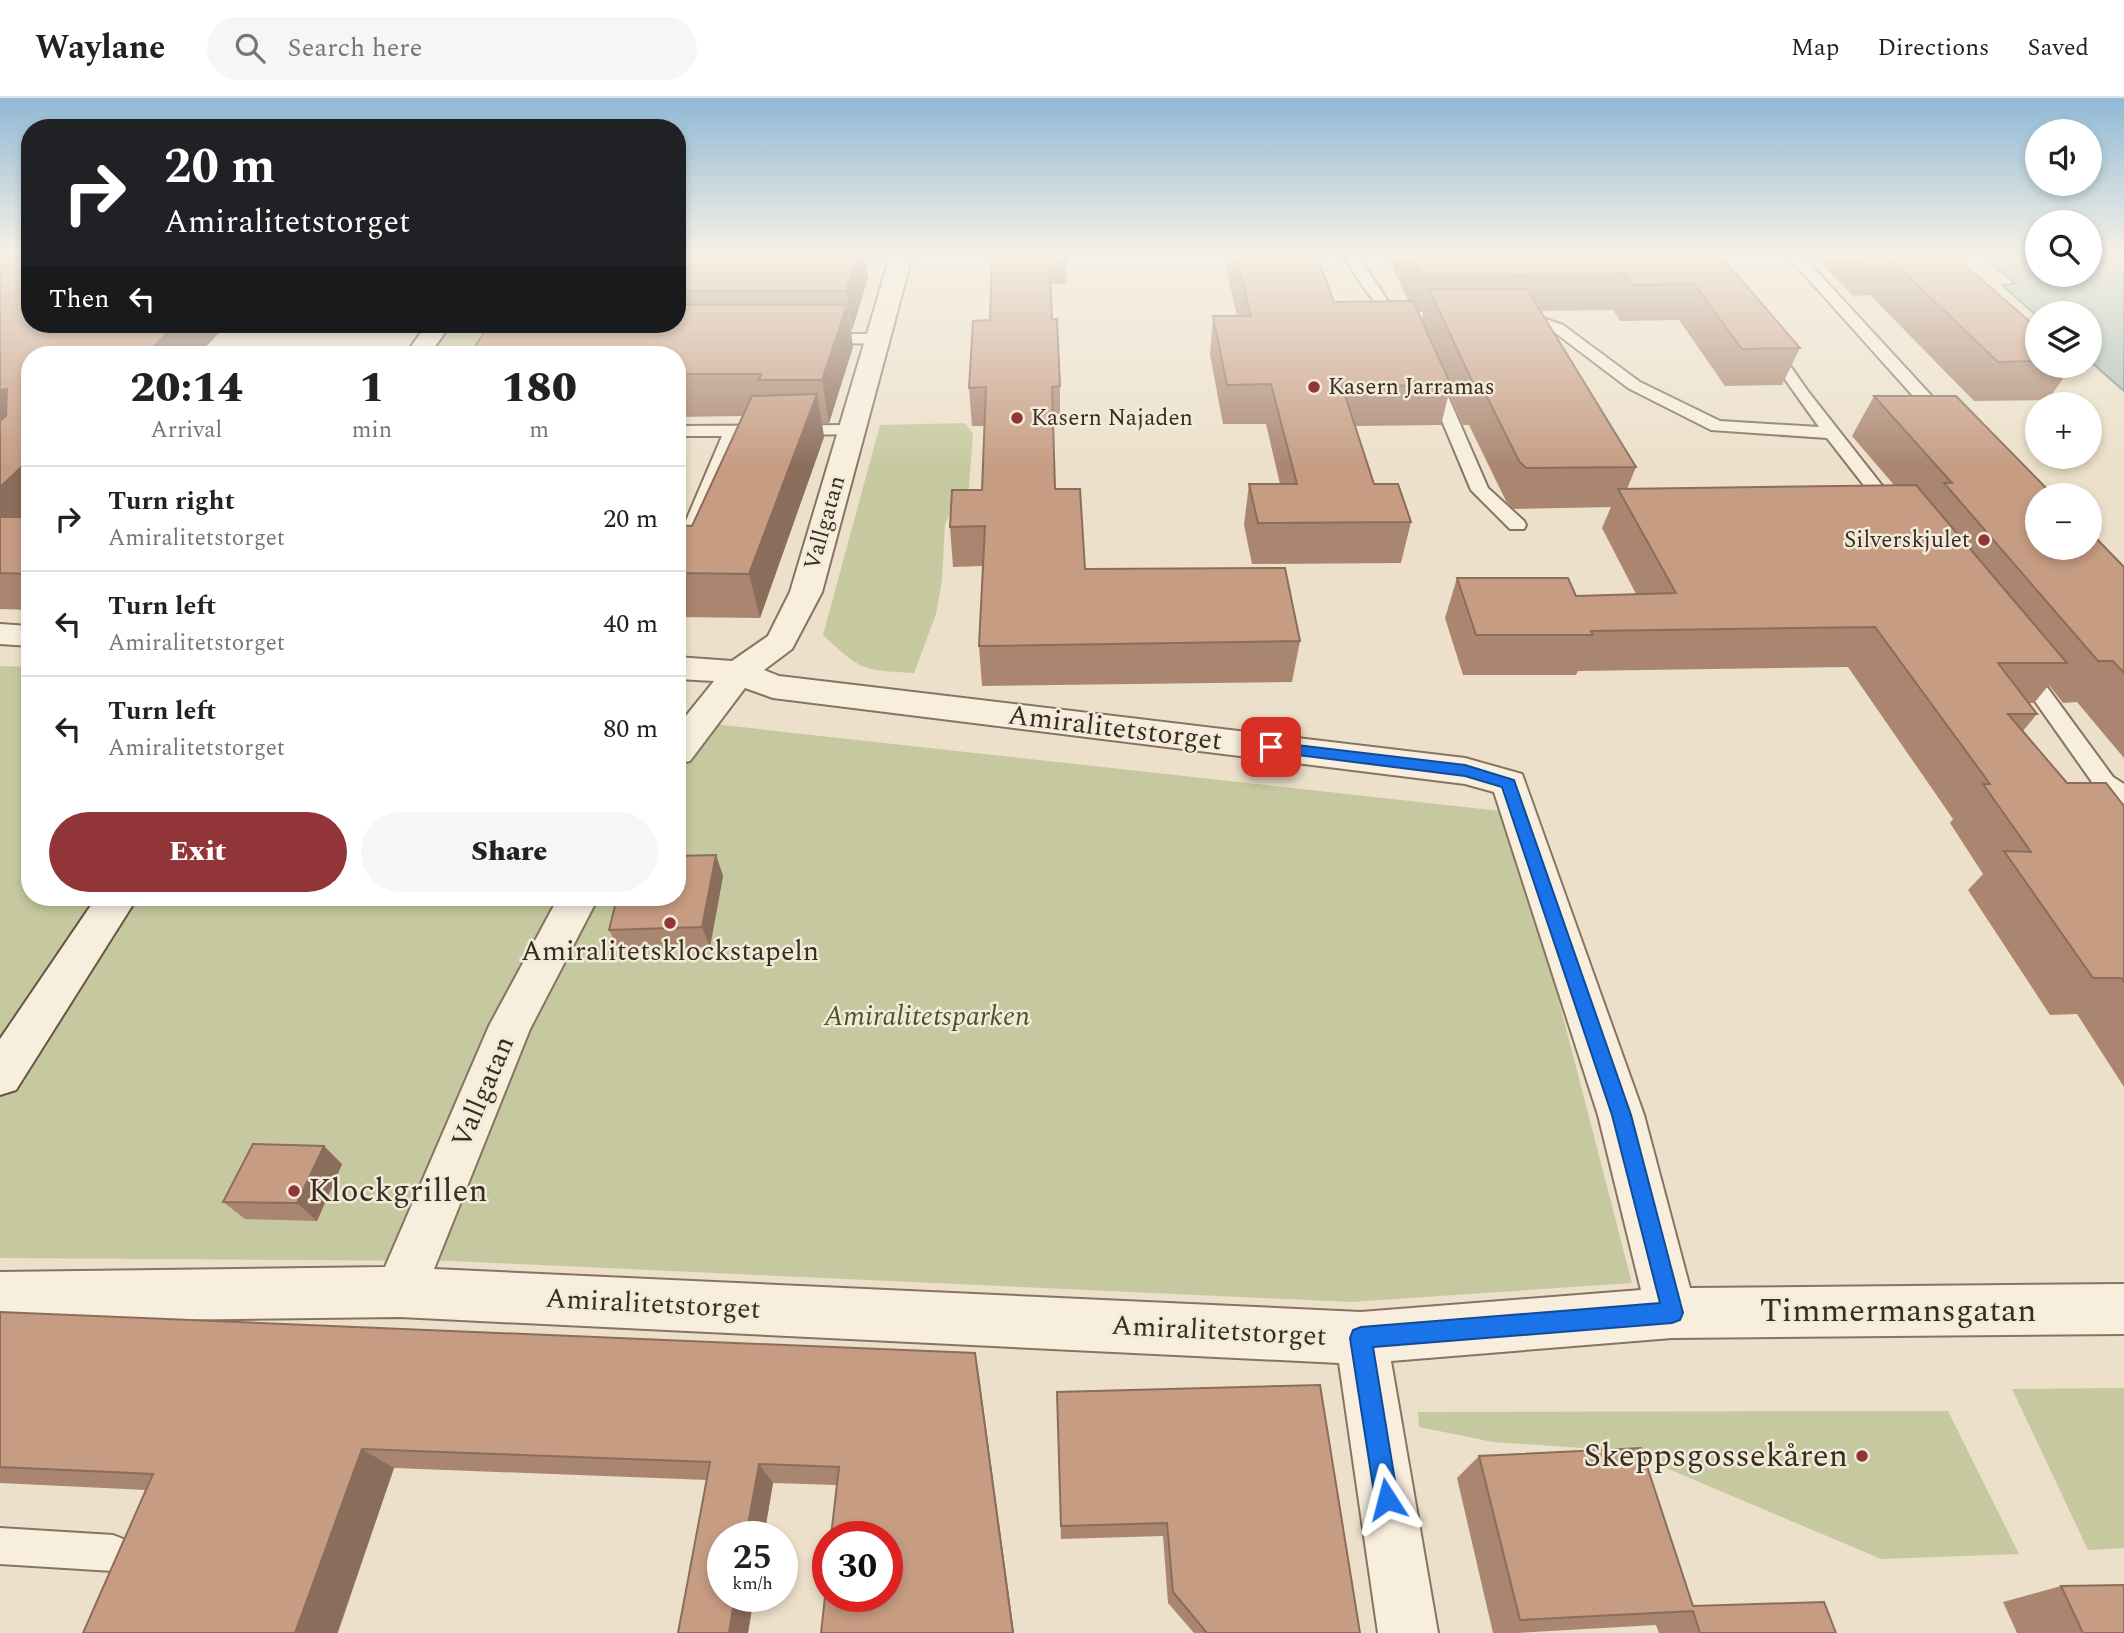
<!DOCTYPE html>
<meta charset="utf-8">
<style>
:root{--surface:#fff;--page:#f6f6f6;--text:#222;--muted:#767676;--line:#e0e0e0;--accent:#913539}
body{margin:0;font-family:Spectral,serif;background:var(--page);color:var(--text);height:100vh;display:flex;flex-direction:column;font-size:26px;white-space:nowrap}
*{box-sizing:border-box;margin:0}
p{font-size:23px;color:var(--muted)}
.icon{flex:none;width:38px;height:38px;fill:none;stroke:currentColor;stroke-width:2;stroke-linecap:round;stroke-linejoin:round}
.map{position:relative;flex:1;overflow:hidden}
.side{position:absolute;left:21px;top:248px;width:665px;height:560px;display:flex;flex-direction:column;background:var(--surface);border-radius:28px;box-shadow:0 4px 10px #0003}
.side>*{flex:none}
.top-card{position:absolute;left:21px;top:21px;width:665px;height:214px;border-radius:28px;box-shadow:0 4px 10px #0003;background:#202124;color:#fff;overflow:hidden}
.tools{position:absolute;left:2025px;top:21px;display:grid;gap:14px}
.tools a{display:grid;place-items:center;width:77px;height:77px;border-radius:50%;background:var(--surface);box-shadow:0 4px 10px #0003;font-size:35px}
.speed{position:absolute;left:707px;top:1423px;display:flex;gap:14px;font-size:35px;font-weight:700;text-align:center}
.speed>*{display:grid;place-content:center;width:91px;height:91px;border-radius:50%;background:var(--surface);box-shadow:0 4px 10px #0003;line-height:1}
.speed small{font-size:18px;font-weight:400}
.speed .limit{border:10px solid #d22;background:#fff;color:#111}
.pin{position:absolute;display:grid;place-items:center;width:60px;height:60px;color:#fff;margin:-30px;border-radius:14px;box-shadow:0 4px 10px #0006}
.me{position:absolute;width:77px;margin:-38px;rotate:351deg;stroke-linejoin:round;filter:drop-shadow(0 0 5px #0008)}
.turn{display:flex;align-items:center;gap:24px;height:147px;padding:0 28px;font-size:32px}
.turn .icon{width:91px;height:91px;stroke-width:2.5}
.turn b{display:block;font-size:49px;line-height:60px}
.then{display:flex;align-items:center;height:66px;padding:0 28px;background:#0003;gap:14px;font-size:26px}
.eta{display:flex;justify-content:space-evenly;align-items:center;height:119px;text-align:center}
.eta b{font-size:42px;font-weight:800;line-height:49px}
.action{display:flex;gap:14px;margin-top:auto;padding:14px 28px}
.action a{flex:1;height:80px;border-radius:42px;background:var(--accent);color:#fff;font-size:28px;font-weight:800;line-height:80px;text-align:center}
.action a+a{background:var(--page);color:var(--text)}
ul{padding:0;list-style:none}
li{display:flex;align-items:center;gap:21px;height:105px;padding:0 28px;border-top:2px solid var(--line)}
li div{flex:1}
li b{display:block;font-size:26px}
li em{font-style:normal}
header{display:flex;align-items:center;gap:42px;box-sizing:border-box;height:98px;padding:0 35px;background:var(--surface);border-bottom:2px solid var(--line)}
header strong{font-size:33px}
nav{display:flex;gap:38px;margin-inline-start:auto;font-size:24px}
.search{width:490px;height:63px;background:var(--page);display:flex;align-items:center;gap:18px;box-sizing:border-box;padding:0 24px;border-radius:38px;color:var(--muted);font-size:26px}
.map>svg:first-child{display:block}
</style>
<header>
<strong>Waylane</strong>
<div class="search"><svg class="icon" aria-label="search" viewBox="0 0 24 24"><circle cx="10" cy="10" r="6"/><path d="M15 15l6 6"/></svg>Search here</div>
<nav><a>Map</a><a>Directions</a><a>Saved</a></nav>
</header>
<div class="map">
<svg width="2124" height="1535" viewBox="0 0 2124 1535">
<rect width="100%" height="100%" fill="#ece0ca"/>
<g fill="#c6c99f">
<path d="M 448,226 L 491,226 L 471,257 L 426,257 Z"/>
<path d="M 965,325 L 973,336 L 968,401 L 950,416 L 945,426 L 942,482 L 936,516 L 914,575 C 863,572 861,573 823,537 L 880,327 Z"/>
<path d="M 0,568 L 30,569 L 30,800 L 677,800 L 677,622 L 1510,714 L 1632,1185 L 1351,1204 L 452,1163 L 0,1160 Z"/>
<path d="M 2124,1290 L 2124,1450 L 2088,1452 L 2012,1291 Z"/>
<path d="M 1948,1313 L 2019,1456 L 1881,1461 L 1626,1353 L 1493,1344 L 1419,1329 L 1418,1314 Z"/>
</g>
<path fill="#aac0b9" stroke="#718f86" stroke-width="2" d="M 1980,155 L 2037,155 L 2037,177 L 2090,177 L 2090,155 L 2124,155 L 2124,293 L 2090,263 L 2090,215 L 2037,215 L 2037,218 L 2002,187 L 2015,186 Z"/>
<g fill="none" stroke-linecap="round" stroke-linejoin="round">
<g stroke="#877360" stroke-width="4">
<g id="lane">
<path d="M 1342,155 L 1356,155 L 1388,203 L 1412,219 L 1415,222 L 1412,225 C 1384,231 1355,175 1342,155 Z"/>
<path d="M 1785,155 L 1800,155 L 1951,319 L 1953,323 L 1951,327 L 1939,327 Z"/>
<path d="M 1519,216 L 1531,216 L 1563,227 L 1640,284 L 1720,323 L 1819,329 L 1762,249 L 1770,244 L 1775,246 L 1807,292 L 1902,413 L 1899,417 L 1887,417 L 1827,340 L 1711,332 L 1628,290 L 1553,233 L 1530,226 L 1514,224 L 1511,221 Z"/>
<path d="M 821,236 L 876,236 L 884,241 L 876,246 L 816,244 L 813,241 Z"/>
<path d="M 1433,277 L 1441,282 L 1488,390 L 1524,423 L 1526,427 L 1524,431 L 1510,431 L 1471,392 L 1425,282 Z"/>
<path d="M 851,327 L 857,328 L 859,332 L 857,336 L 740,338 L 700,432 L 691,438 L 682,432 L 722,338 L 677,338 L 677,328 Z"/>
<path d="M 2021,561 L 2028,563 L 2113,679 L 2124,686 L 2124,706 L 2097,691 L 2010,568 L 2014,563 Z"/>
<path d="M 0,1430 L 113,1437 L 126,1442 L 131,1455 L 126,1468 L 113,1473 L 0,1466 Z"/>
</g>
</g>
<g stroke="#877360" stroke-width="4">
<g id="street">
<path d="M 891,155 L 913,155 L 822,494 L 792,551 L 764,572 L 779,578 L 1465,660 L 1522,676 L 1644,1017 L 1690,1190 L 2124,1186 L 2124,1236 L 1672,1240 L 1391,1263 L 1438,1535 L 1378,1535 L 1339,1265 L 400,1219 L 0,1224 L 0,1174 L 385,1169 L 489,928 L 558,800 L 598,800 L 530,931 L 434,1171 L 1361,1214 L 1641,1192 L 1598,1017 L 1494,694 L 1465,686 L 773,600 L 745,590 L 690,663 L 677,666 L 677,629 L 714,583 L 677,581 L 677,559 L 732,563 L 768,538 L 790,494 Z"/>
<path d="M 0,526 L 30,528 L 30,548 L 0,546 Z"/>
</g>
</g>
<g stroke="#695443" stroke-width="4">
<g id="secondary">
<path d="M 427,226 L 451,226 L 429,257 L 405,257 Z"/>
<path d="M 96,800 L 137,800 L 16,992 L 0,997 L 0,941 Z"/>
</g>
</g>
<use href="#lane" fill="#f7eedd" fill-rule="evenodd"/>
<use href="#street" fill="#f7eedd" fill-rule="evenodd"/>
<use href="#secondary" fill="#f7eedd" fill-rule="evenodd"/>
</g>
<g fill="#aa8671" fill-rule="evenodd">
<path d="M 0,155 L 30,226 L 227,226 L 198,257 L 30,257 L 30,512 L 0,511 Z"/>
<path d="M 677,155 L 878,155 L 875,161 L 865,161 L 868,180 L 851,233 L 853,249 L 829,325 L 822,325 L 824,339 L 760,520 L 677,519 L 677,427 L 692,428 L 742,318 L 677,319 Z"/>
<path d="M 992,155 L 1067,155 L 1067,186 L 1051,186 L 1052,221 L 1060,288 L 1060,327 L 1053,327 L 1055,391 L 1085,471 L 1300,543 L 1292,584 L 982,588 L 979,548 L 983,468 L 953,469 L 950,429 L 982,392 L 984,328 L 972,328 L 969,290 L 990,222 Z"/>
<path d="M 1225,155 L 1316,155 L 1334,204 L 1408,203 L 1386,155 L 1718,155 L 1800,250 L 1782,287 L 1725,288 L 1679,222 L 1620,223 L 1613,212 L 1540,213 L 1636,369 L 1627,391 L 1894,387 L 1852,338 L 1874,298 L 2124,469 L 2124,660 L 2077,604 L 2063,605 L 2049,587 L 2034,605 L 2029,605 L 2037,616 L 2023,633 L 2067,685 L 2124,708 L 2124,989 L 2077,916 L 2050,917 L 1968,792 L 1983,776 L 1950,725 L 1953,721 L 1848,569 L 1578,573 L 1576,577 L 1463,577 L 1445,520 L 1457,480 L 1576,498 L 1636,496 L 1602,430 L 1611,409 L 1513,411 L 1506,403 L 1469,327 L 1463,327 L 1449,295 L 1441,327 L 1355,328 L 1374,386 L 1411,424 L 1401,465 L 1252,466 L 1244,427 L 1249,386 L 1280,386 L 1266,326 L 1223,326 L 1210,257 L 1213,218 L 1237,218 L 1224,162 ZM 1418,214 L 1423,214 L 1422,222 Z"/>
<path d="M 1811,155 L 1951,155 L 2037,230 L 2037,268 L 2072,268 L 2048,302 L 1974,303 L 1870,197 L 1853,198 Z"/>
<path d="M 716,757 L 723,778 L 710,849 L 619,852 L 609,832 Z"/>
<path d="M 342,1066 L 317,1123 L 245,1121 L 223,1104 Z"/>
<path d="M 0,1214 L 975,1255 L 1014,1535 L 821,1535 L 828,1471 L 828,1498 L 887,1498 L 887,1438 L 831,1438 L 837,1387 L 773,1385 L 764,1438 L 723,1438 L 723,1498 L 754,1498 L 748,1535 L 678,1535 L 707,1382 L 394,1370 L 338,1535 L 83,1535 L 146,1392 L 0,1385 Z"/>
<path d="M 1057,1294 L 1360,1535 L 1194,1535 L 1168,1505 L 1163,1438 L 1061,1441 Z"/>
<path d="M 1479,1358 L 1693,1508 L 1836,1535 L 1659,1535 L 1656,1527 L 1516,1535 L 1493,1535 L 1457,1380 Z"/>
<path d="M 2061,1488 L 2124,1535 L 2017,1535 L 2003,1504 Z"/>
</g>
<g fill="#8b6d5c">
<path d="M 858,155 L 865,155 L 868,180 L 852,233 L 846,193 Z"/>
<path d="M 847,207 L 853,249 L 829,325 L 822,282 Z"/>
<path d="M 176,226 L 227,226 L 198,257 L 145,257 Z"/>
<path d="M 7,291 L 30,323 L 0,346 L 0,292 Z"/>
<path d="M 817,296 L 824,339 L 760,520 L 749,476 Z"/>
<path d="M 30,361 L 30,423 L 0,453 L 0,389 Z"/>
<path d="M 716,757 L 723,778 L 710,849 L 702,829 Z"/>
<path d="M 324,1048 L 342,1066 L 317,1123 L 297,1105 Z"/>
<path d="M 975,1255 L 979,1278 L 1014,1535 L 1013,1535 Z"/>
<path d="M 362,1351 L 394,1370 L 337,1535 L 295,1535 Z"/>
<path d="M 759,1366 L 773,1385 L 764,1438 L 746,1438 Z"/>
<path d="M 735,1498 L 754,1498 L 748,1535 L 729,1535 Z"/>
</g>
<g fill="#c69c83" stroke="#8b6d5c" stroke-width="2">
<path d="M 0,155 L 30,155 L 30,226 L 176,226 L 145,257 L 30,257 L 30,361 L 0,389 L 0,323 L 6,318 L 7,291 L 0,292 Z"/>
<path d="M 677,155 L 858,155 L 846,193 L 677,193 Z"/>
<path d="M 992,155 L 1049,155 L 1052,221 L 1057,221 L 1060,288 L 1052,289 L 1055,391 L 1080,391 L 1085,471 L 1285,470 L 1300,543 L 979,548 L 985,428 L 950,429 L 952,392 L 982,392 L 986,289 L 969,290 L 973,223 L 990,222 Z"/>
<path d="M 1235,155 L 1316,155 L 1334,204 L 1413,203 L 1451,287 L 1342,288 L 1374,386 L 1398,386 L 1411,424 L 1258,425 L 1249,386 L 1297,386 L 1271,286 L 1227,287 L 1213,218 L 1251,218 Z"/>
<path d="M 1410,155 L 1718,155 L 1800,250 L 1742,251 L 1694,186 L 1633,187 L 1626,176 L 1517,177 L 1518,179 L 1421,179 Z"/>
<path d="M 1866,155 L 1951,155 L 2037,230 L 2037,263 L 1998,264 L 1889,160 L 1872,160 Z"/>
<path d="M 1429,191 L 1527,191 L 1636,369 L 1526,370 L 1519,363 L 1481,287 L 1474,287 Z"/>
<path d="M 677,207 L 847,207 L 822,282 L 759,282 L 761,276 L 677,276 L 677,257 L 469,257 L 490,226 L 677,226 Z"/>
<path d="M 287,254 L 353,254 L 350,257 L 284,257 Z"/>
<path d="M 817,296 L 749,476 L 677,475 L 677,427 L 692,428 L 752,298 Z"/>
<path d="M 1874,298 L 1956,298 L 2053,397 L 2037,397 L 2037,450 L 2090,450 L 2090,434 L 2124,469 L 2124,575 L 2113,563 L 2098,563 L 1944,385 L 1952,385 Z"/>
<path d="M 1916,387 L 2067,565 L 1998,565 L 2037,616 L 2008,616 L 2067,685 L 2106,685 L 2124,708 L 2124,883 L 2121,880 L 2093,880 L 2004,753 L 2031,754 L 1983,686 L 1990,686 L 1875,529 L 1591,533 L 1593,537 L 1476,537 L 1457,480 L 1568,480 L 1576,498 L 1676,495 L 1618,391 Z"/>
<path d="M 0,419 L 30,419 L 30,476 L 0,475 Z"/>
<path d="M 716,757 L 702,829 L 609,832 L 617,800 L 677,800 L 677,758 Z"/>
<path d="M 253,1046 L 324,1048 L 297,1105 L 223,1104 Z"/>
<path d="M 0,1214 L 975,1255 L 1013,1535 L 821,1535 L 828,1471 L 828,1498 L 887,1498 L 887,1438 L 831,1438 L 839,1369 L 759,1366 L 746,1438 L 723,1438 L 723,1498 L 735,1498 L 729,1535 L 678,1535 L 710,1364 L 362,1351 L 295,1535 L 83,1535 L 153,1376 L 0,1369 Z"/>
<path d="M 1320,1287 L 1360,1535 L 1207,1535 L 1173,1494 L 1167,1425 L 1061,1428 L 1057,1294 Z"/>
<path d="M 1641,1350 L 1693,1508 L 1824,1504 L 1836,1535 L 1700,1535 L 1693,1513 L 1520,1522 L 1479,1358 Z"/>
<path d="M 2124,1487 L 2124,1535 L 2083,1535 L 2061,1488 Z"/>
</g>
<linearGradient id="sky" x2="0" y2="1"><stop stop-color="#8fb9d5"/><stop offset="0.42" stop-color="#f6f1e7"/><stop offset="1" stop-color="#f6f1e7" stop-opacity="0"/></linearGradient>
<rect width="2124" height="370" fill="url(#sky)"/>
<path fill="#1a73e8" stroke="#114b97" stroke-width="2" d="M 1271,644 L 1465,667 L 1514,682 L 1631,1017 L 1683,1215 L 1680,1222 L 1672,1225 L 1373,1249 L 1398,1401 L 1395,1409 L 1387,1412 L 1378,1409 L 1375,1401 L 1350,1240 L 1353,1232 L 1361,1229 L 1660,1205 L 1612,1017 L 1502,689 L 1465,678 L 1266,653 L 1264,649 Z"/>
<g fill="#913539" stroke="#f3ebd9" stroke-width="2.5">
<circle cx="1314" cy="289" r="7"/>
<circle cx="1017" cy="320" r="7"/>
<circle cx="1984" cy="442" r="7"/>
<circle cx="670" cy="825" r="7"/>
<circle cx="294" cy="1093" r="7"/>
<circle cx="1862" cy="1358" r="7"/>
</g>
<g text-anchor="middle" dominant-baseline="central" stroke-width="5" stroke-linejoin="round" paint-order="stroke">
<g font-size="23" fill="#392c22" stroke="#f3ebd9" text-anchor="start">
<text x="1328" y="289">Kasern Jarramas</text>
<text x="1031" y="320">Kasern Najaden</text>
<text x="1970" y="442" text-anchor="end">Silverskjulet</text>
</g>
<g font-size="23" fill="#392c22" stroke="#f3ebd9">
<text transform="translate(825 425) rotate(-74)">Vallgatan</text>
</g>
<g font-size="28" fill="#392c22" stroke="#f3ebd9">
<text transform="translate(1115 630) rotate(7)">Amiralitetstorget</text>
<text transform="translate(483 994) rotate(-67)">Vallgatan</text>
<text transform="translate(653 1206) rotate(3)">Amiralitetstorget</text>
<text transform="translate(1219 1233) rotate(3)">Amiralitetstorget</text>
</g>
<g font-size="28" fill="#392c22" stroke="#f3ebd9">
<text x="670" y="853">Amiralitetsklockstapeln</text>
</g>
<g font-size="28" font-style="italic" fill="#4b542a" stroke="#f3ebd9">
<text x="927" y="918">Amiralitetsparken</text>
</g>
<g font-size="33" fill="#392c22" stroke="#f3ebd9" text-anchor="start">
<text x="308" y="1093">Klockgrillen</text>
<text x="1848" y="1358" text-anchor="end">Skeppsgossekåren</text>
</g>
<g font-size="33" fill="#392c22" stroke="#f3ebd9">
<text x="1898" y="1213">Timmermansgatan</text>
</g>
</g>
</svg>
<div class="tools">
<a><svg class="icon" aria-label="sound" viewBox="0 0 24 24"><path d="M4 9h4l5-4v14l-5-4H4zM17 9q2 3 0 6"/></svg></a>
<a><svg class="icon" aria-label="search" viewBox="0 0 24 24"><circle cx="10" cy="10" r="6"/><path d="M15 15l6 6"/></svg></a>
<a><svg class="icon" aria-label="layers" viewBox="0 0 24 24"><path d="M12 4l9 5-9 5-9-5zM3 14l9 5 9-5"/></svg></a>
<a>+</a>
<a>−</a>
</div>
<div class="speed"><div>25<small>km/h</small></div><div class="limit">30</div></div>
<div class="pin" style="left:1271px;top:649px;background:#d93025"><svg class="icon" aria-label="arrive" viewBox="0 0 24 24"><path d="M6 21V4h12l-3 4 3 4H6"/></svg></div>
<svg class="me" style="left:1387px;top:1401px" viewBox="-20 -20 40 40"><path d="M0-17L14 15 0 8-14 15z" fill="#1a73e8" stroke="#fff" stroke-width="4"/></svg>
<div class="top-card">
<div class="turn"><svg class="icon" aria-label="right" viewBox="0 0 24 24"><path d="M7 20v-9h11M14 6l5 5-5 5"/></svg><div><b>20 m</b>Amiralitetstorget</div></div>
<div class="then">Then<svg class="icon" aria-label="left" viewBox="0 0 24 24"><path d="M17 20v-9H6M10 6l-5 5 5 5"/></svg></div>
</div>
<section class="side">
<div class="eta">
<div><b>20:14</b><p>Arrival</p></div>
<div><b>1</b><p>min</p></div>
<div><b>180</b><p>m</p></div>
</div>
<ul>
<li><svg class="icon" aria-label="right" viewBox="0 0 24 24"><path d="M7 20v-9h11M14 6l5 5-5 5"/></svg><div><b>Turn right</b><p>Amiralitetstorget</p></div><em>20 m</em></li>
<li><svg class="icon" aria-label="left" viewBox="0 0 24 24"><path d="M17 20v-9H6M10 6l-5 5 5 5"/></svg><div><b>Turn left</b><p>Amiralitetstorget</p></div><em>40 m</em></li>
<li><svg class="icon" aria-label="left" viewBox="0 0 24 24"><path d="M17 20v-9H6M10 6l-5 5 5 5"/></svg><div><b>Turn left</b><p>Amiralitetstorget</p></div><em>80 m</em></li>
</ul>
<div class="action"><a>Exit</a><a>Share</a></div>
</section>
</div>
